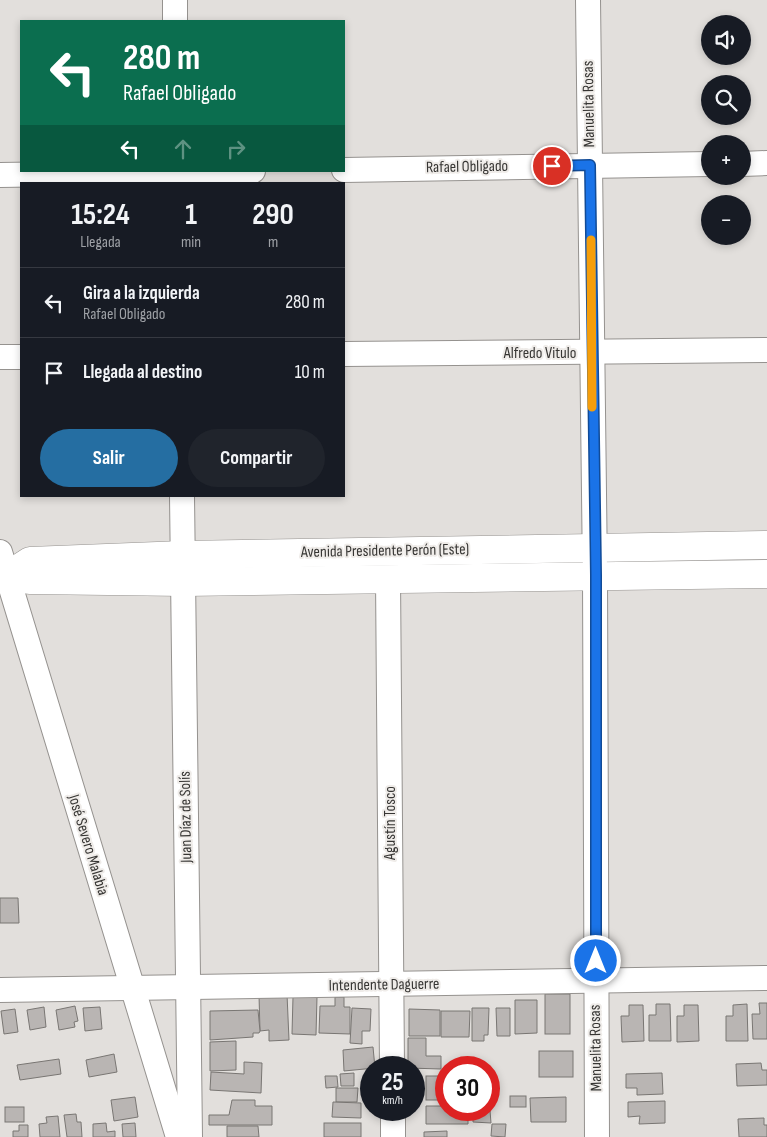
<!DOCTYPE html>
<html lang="es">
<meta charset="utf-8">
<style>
:root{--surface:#171b24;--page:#20242c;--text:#f1f3f6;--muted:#9ea1a6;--line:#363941;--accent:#256ea2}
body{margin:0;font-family:"Sofia Sans Condensed",sans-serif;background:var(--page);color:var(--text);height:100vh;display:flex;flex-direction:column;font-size:19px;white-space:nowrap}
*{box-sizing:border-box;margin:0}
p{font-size:16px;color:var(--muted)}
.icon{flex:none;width:28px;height:28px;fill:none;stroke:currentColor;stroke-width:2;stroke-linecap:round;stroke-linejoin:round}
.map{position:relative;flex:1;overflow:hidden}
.drawer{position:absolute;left:20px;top:182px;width:325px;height:315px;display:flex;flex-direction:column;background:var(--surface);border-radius:0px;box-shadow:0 2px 8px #0003}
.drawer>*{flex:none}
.guide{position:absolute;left:20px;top:20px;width:325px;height:152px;border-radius:0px;box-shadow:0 2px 8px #0003;background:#0b6e4f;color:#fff;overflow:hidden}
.tools{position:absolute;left:701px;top:15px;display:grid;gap:10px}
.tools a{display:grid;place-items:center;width:50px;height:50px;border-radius:50%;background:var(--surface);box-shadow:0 2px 8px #0003;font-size:25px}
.speed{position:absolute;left:360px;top:1056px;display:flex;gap:10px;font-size:25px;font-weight:700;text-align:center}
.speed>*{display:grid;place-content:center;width:65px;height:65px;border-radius:50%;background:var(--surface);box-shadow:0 2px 8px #0003;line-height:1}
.speed small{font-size:12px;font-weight:400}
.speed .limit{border:8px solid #d22;background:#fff;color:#111}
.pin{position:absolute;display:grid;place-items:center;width:42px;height:42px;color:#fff;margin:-21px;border:2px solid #fff;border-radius:50%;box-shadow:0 1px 5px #0007}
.me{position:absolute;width:55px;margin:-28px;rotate:0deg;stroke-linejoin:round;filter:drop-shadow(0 0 4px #0008)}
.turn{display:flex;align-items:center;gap:18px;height:105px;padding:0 20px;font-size:22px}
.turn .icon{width:65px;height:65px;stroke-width:2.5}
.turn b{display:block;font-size:35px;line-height:42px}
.lanes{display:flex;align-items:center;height:48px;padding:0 20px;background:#0003;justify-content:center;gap:25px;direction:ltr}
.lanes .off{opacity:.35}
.eta{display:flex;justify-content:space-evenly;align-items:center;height:85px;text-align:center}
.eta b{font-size:30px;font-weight:700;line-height:35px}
.action{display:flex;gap:10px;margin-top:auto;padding:10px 20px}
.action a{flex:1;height:58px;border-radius:30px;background:var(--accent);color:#fff;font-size:20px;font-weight:700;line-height:58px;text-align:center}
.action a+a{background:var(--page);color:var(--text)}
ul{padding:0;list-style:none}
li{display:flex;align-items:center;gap:15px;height:70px;padding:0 20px;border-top:1px solid var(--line)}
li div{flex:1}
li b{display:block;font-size:19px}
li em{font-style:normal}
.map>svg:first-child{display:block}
</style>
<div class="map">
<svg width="767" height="1137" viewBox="0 0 767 1137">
<rect width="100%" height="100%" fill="#e2dfdc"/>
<g fill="#b9b5b3" stroke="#797673">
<path d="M 0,898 L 18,898 L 19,923 L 0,923 Z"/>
<path d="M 287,994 L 289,1040 L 269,1041 L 269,1030 L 260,1031 L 259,995 Z"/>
<rect x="545" y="994" width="25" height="40"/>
<path d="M 293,997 L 317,997 L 316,1035 L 292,1034 Z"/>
<path d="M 335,997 L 344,997 L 344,1007 L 350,1007 L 350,1034 L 319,1033 L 320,1006 L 335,1006 Z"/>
<path d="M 515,1000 L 537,1000 L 537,1033 L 515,1034 Z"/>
<path d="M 759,1003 L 767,1003 L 767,1039 L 753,1039 L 752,1014 L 760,1014 Z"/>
<path d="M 656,1004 L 670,1004 L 671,1041 L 649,1041 L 649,1015 L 656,1015 Z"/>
<path d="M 747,1004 L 748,1041 L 726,1041 L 726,1016 L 733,1016 L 733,1005 Z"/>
<path d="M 629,1005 L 643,1005 L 644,1041 L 622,1042 L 621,1016 L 629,1016 Z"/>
<path d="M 684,1005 L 698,1005 L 699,1041 L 677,1042 L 677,1016 L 684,1016 Z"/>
<path d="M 75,1006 L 78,1021 L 74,1022 L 75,1027 L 59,1030 L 56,1010 Z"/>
<path d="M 44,1007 L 46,1027 L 30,1030 L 27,1010 Z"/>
<path d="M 100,1007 L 102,1029 L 85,1031 L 83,1008 Z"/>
<path d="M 352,1008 L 371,1009 L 370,1031 L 362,1031 L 362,1044 L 350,1043 Z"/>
<path d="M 472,1008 L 489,1008 L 488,1035 L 484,1035 L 484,1041 L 472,1041 Z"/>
<path d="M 496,1008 L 510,1008 L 510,1036 L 497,1036 Z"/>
<path d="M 15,1009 L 18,1032 L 4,1034 L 1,1011 Z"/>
<path d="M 409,1009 L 440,1010 L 440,1036 L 409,1036 Z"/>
<path d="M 258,1010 L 260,1031 L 259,1033 L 253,1033 L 253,1037 L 210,1040 L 210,1011 Z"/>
<path d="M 441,1011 L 470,1011 L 469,1037 L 441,1037 Z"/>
<path d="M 408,1038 L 426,1038 L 426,1056 L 441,1056 L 441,1069 L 408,1068 Z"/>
<path d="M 236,1041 L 236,1070 L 210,1071 L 210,1042 Z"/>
<path d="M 373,1047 L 375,1068 L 344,1071 L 343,1050 Z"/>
<rect x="539" y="1051" width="34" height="26"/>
<path d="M 114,1054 L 117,1072 L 89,1077 L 86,1060 Z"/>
<path d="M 59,1059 L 61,1074 L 20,1080 L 17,1065 Z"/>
<path d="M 244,1062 L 262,1063 L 261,1093 L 210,1090 L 211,1072 L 244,1074 Z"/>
<path d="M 761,1063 L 762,1070 L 767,1070 L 767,1085 L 737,1086 L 736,1064 Z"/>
<path d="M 354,1073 L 354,1086 L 341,1086 L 340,1074 Z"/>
<path d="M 662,1073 L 663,1094 L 637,1095 L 637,1088 L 626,1088 L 626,1074 Z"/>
<path d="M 325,1076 L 337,1076 L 338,1087 L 326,1088 Z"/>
<rect x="426" y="1076" width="20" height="24"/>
<path d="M 336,1088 L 358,1088 L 357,1102 L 336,1102 Z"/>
<rect x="510" y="1096" width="16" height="11"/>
<path d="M 135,1097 L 138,1117 L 114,1121 L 111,1100 Z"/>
<path d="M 566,1097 L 566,1122 L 531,1122 L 530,1098 Z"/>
<path d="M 489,1098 L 491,1123 L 473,1122 L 473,1110 L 489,1110 Z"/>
<path d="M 232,1100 L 255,1100 L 255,1106 L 272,1106 L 272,1125 L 209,1125 L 209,1115 L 229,1115 Z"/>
<path d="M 665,1101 L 665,1123 L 639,1124 L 640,1116 L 628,1117 L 628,1102 Z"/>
<path d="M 333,1102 L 361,1103 L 361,1118 L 332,1117 Z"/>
<path d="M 426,1106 L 446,1106 L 446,1110 L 468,1110 L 468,1124 L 426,1124 Z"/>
<rect x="5" y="1107" width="19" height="15"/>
<path d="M 76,1114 L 77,1122 L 81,1122 L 82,1137 L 67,1137 L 64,1115 Z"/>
<path d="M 58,1116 L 60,1137 L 40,1137 L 39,1124 L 47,1123 L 46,1117 Z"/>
<path d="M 764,1118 L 764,1125 L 767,1125 L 767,1137 L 739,1137 L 738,1119 Z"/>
<path d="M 106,1123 L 107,1132 L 115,1131 L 115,1137 L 93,1137 L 93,1124 Z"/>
<path d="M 135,1123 L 136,1137 L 123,1137 L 122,1124 Z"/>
<rect x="324" y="1123" width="37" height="14"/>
<path d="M 492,1124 L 506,1124 L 505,1137 L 491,1136 Z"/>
<path d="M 19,1125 L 28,1125 L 28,1137 L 13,1137 L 13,1131 L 19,1131 Z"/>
<path d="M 227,1126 L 258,1126 L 259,1137 L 227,1137 Z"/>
<path d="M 447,1131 L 447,1137 L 424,1137 L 424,1132 Z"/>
</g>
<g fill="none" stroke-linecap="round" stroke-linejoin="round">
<g stroke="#95928f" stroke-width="26">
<g id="minor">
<path d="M 175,0 L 175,21"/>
<path d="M 588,0 L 595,575 L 597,1137"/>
<path d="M 742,164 L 767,163"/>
<path d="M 344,170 L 710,164"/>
<path d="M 0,175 L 253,171"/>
<path d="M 344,354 L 767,350"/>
<path d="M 0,357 L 21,357"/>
<path d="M 182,496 L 190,1137"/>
<path d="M 0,552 L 178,1137"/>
<path d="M 388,578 L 392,1068"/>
<path d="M 0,990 L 767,978"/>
<path d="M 393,1110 L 393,1137"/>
</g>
</g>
<g stroke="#95928f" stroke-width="29">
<g id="major">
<path d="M 0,576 L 31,580 L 184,582 L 767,574"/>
<path d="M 7,576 L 30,561 L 183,555 L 767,545"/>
</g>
</g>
<use href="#minor" stroke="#fff" stroke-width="24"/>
<use href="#major" stroke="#fff" stroke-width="28"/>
</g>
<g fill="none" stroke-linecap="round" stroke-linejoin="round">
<g stroke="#114b97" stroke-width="12">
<path id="route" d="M 552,166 L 590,165 L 596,575 L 596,961"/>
</g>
<use href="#route" stroke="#1a73e8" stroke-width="9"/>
<path stroke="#f59e0b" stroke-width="9" d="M 591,240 L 592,407"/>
</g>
<g text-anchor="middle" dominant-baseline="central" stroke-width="4" stroke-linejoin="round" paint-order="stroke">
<g font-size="16" fill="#373634" stroke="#efece9">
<text transform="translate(589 104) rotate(-91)">Manuelita Rosas</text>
<text transform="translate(467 167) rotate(-1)">Rafael Obligado</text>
<text x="540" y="353">Alfredo Vitulo</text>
<text transform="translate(385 551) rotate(-1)">Avenida Presidente Perón (Este)</text>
<text transform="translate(186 817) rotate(-91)">Juan Díaz de Solís</text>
<text transform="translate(390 823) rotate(-90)">Agustín Tosco</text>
<text transform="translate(88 845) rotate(73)">José Severo Malabia</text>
<text transform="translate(384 985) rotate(-1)">Intendente Daguerre</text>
<text transform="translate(596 1048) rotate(-91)">Manuelita Rosas</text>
</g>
</g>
</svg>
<div class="tools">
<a><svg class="icon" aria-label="sound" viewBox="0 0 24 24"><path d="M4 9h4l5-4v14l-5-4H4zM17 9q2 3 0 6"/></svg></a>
<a><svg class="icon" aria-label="search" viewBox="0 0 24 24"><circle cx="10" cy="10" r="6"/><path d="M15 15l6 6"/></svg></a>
<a>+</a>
<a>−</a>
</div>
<div class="speed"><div>25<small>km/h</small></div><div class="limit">30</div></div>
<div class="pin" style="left:552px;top:166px;background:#d93025"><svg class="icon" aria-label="arrive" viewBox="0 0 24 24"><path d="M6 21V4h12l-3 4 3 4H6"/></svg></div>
<svg class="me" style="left:596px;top:961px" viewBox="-20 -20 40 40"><circle r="17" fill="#1a73e8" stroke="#fff" stroke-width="3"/><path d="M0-11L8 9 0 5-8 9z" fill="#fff"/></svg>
<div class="guide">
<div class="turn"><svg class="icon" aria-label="left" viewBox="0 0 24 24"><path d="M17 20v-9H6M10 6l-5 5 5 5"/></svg><div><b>280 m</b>Rafael Obligado</div></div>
<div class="lanes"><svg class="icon" aria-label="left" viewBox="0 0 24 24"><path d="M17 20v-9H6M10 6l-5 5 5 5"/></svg><svg class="icon off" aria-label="ahead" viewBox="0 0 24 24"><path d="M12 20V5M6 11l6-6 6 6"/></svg><svg class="icon off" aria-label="right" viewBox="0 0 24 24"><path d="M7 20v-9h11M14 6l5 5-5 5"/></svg></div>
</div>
<section class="drawer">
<div class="eta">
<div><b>15:24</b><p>Llegada</p></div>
<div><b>1</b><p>min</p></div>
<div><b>290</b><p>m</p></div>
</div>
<ul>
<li><svg class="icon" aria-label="left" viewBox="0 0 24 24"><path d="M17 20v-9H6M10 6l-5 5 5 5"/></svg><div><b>Gira a la izquierda</b><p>Rafael Obligado</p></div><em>280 m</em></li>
<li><svg class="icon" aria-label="arrive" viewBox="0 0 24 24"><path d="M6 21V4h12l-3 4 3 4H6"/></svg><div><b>Llegada al destino</b></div><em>10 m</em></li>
</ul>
<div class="action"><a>Salir</a><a>Compartir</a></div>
</section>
</div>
